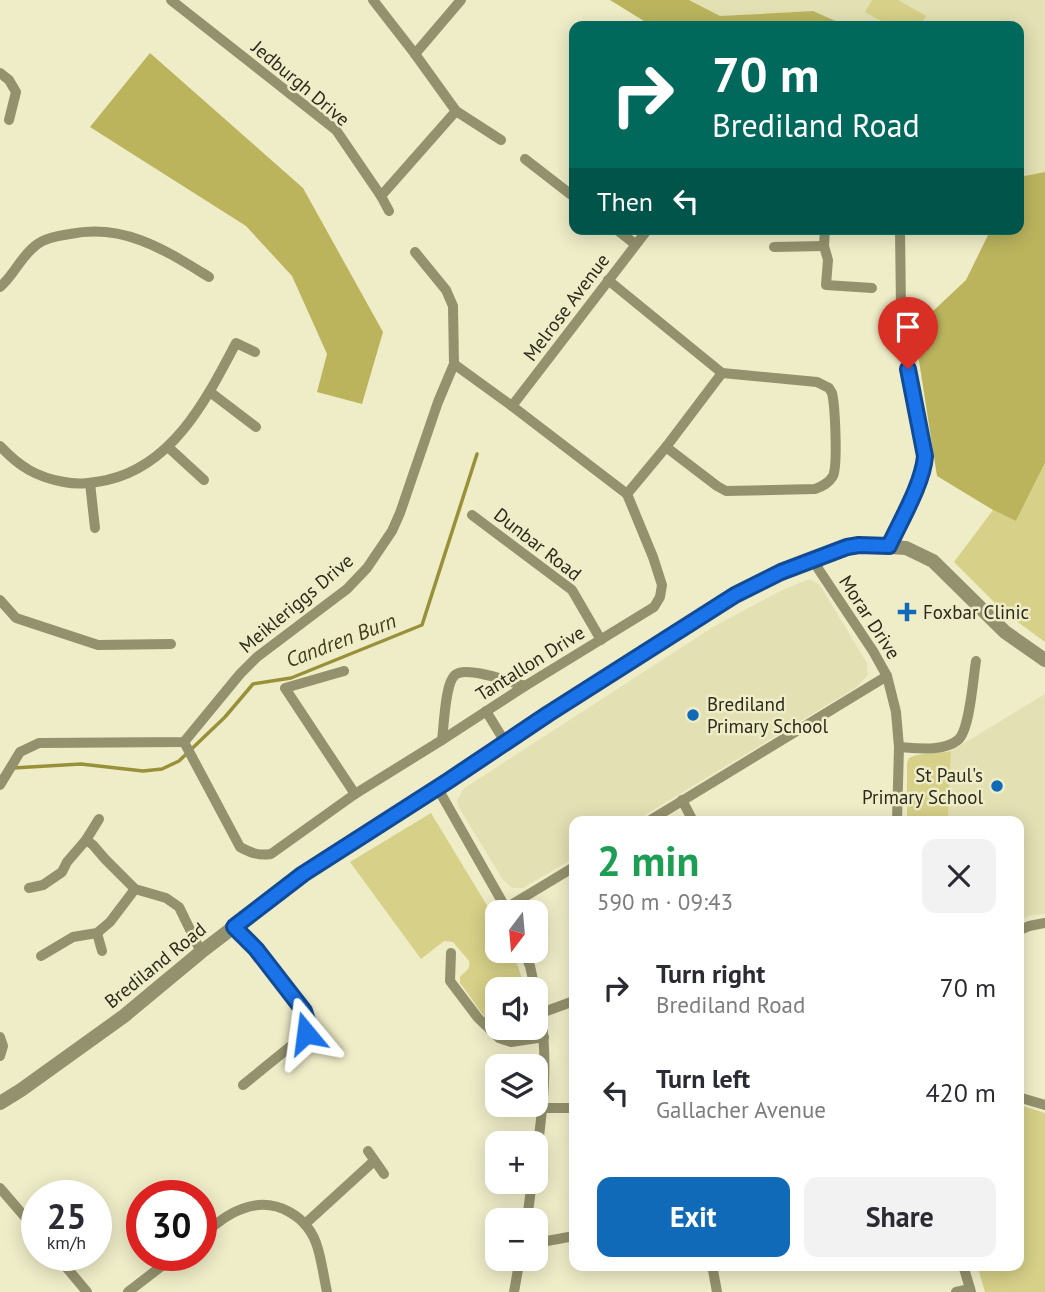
<!DOCTYPE html>
<meta charset="utf-8">
<style>
:root{--surface:#fff;--page:#f2f2f3;--text:#2b2b33;--muted:#7c7c81;--accent:#106ab7}
body{margin:0;font-family:"PT Sans",sans-serif;background:var(--page);color:var(--text);height:100vh;display:flex;flex-direction:column;font-size:26px;white-space:nowrap}
*{box-sizing:border-box;margin:0}
p{font-size:23px;color:var(--muted)}
.icon{flex:none;width:38px;height:38px;fill:none;stroke:currentColor;stroke-width:2;stroke-linecap:round;stroke-linejoin:round}
.map{position:relative;flex:1;overflow:hidden}
.sheet{position:absolute;left:569px;top:816px;width:455px;height:455px;display:flex;flex-direction:column;background:var(--surface);border-radius:14px;box-shadow:0 4px 18px #0003}
.sheet>*{flex:none}
.guide{position:absolute;left:569px;top:21px;width:455px;height:214px;border-radius:14px;box-shadow:0 4px 18px #0003;background:#00695c;color:#fff;overflow:hidden}
.needle{width:46px;rotate:196deg}
.fabs{position:absolute;left:485px;top:900px;display:grid;gap:14px}
.fabs a{display:grid;place-items:center;width:63px;height:63px;border-radius:14px;background:var(--surface);box-shadow:0 4px 18px #0003;font-size:35px}
.speed{position:absolute;left:21px;top:1180px;display:flex;gap:14px;font-size:35px;font-weight:700;text-align:center}
.speed>*{display:grid;place-content:center;width:91px;height:91px;border-radius:50%;background:var(--surface);box-shadow:0 4px 18px #0003;line-height:1}
.speed small{font-size:18px;font-weight:400}
.speed .limit{border:10px solid #d22;background:#fff;color:#111}
.pin{position:absolute;display:grid;place-items:center;width:60px;height:60px;color:#fff;margin:-72px -30px;border-radius:50% 50% 50% 0;rotate:-45deg;box-shadow:0 0 7px #0007}
.pin .icon{rotate:45deg}
.me{position:absolute;width:77px;margin:-38px;rotate:344deg;stroke-linejoin:round;filter:drop-shadow(0 0 5px #0008)}
.turn{display:flex;align-items:center;gap:24px;height:147px;padding:0 28px;font-size:32px}
.turn .icon{width:91px;height:91px;stroke-width:2.5}
.turn b{display:block;font-size:49px;line-height:60px}
.then{display:flex;align-items:center;height:66px;padding:0 28px;background:#0003;gap:14px;font-size:26px}
.round{display:grid;place-items:center;flex:none;width:74px;height:74px;border-radius:14px;background:var(--page)}
.head{display:flex;align-items:center;justify-content:space-between;height:119px;padding:0 28px}
h1{font-size:42px;font-weight:700;line-height:52px;color:#1e9e55}
.button{display:flex;gap:14px;margin-top:auto;padding:14px 28px}
.button a{flex:1;height:80px;border-radius:14px;background:var(--accent);color:#fff;font-size:28px;font-weight:700;line-height:80px;text-align:center}
.button a+a{background:var(--page);color:var(--text)}
ul{padding:0;list-style:none}
li{display:flex;align-items:center;gap:21px;height:105px;padding:0 28px}
li div{flex:1}
li b{display:block;font-size:26px}
li em{font-style:normal}
.map>svg:first-child{display:block}
</style>
<div class="map">
<svg width="1045" height="1292" viewBox="0 0 1045 1292">
<rect width="100%" height="100%" fill="#efedc8"/>
<g fill="#e3e0b4">
<path d="M 689,0 L 1045,0 L 1045,172 L 1019,177 L 1018,26 L 847,26 L 813,11 L 719,16 Z"/>
<path d="M 807,580 L 812,580 L 820,585 L 867,663 L 868,675 L 857,687 L 635,821 L 574,821 L 574,858 L 523,888 L 512,888 L 503,880 L 458,806 L 457,801 L 463,789 L 713,627 L 780,591 Z"/>
<path d="M 1045,694 L 1045,914 L 1032,915 L 1019,920 L 1018,821 L 948,821 L 951,751 Z"/>
</g>
<g fill="#d6d088">
<path d="M 872,0 L 898,0 L 926,16 L 920,26 L 890,26 L 865,12 Z"/>
<path d="M 1045,463 L 1045,642 L 1004,612 L 954,562 L 993,510 L 1016,521 Z"/>
<path d="M 951,751 L 948,821 L 907,821 L 907,763 L 909,758 C 921,752 937,754 951,751 Z"/>
<path d="M 431,813 L 497,922 L 497,950 L 512,950 L 526,989 L 497,989 L 497,1027 L 533,1027 L 527,1036 C 519,1037 512,1039 504,1035 C 488,1026 472,998 460,983 L 460,977 C 465,971 471,969 469,961 L 453,942 L 444,941 L 421,959 L 350,862 Z"/>
<path d="M 1019,1105 L 1045,1113 L 1045,1292 L 985,1292 L 977,1265 L 1018,1265 Z"/>
</g>
<g fill="#bbb45d">
<path d="M 610,0 L 689,0 L 720,16 L 813,11 L 847,26 L 652,26 Z"/>
<path d="M 150,53 L 303,188 L 383,332 L 362,404 L 317,392 L 327,354 L 292,276 L 246,226 L 90,127 Z"/>
<path d="M 1045,172 L 1045,463 L 1016,521 L 993,510 L 937,476 L 914,329 L 966,280 L 991,229 L 1018,229 L 1019,177 Z"/>
</g>
<g fill="none" stroke-linecap="round" stroke-linejoin="round">
<path stroke="#999139" stroke-width="3.5" d="M 13,768 L 81,764 L 143,771 L 162,769 L 179,761 L 225,717 L 253,684 L 291,678 L 422,625 L 477,454"/>
<g stroke="#94916e" stroke-width="10">
<path d="M 171,0 L 336,130 L 381,196 L 389,211"/>
<path d="M 373,0 L 415,54 L 456,111 L 501,140"/>
<path d="M 415,54 L 461,0"/>
<path d="M 0,73 L 9,80 L 16,92 L 9,120"/>
<path d="M 525,159 L 574,197"/>
<path d="M 381,196 L 456,111"/>
<path d="M 616,229 L 635,244"/>
<path d="M 825,229 L 824,246 L 828,260 L 826,285 L 872,288"/>
<path d="M 774,247 L 824,246"/>
<path d="M 608,280 L 722,373 L 817,382 L 829,388 L 832,393 C 835,405 838,465 833,476 C 829,483 823,486 815,489 L 726,491 L 717,486 L 666,447"/>
<path d="M 0,287 C 14,275 20,258 35,246 C 44,238 58,236 70,234 C 124,223 165,250 209,277"/>
<path d="M 210,392 L 256,427"/>
<path d="M 512,406 L 648,229"/>
<path d="M 0,446 C 20,467 36,477 64,482 C 79,485 92,483 107,480 C 174,465 207,398 236,343 L 255,352"/>
<path d="M 168,447 L 204,480"/>
<path d="M 90,483 L 95,528"/>
<path d="M 627,494 L 666,447 L 722,373"/>
<path d="M 472,515 L 572,590 L 601,640"/>
<path d="M 889,546 L 921,478 L 925,456 L 908,369 L 901,308 L 900,229"/>
<path d="M 813,559 L 819,570 L 873,651 L 887,676 L 896,712 L 899,747 L 897,821"/>
<path d="M 0,600 L 16,618 L 98,645 L 171,644"/>
<path d="M 344,671 L 285,688 L 355,794"/>
<path d="M 486,711 L 505,742"/>
<path d="M 442,740 C 444,726 445,683 455,675 C 466,665 510,682 525,686"/>
<path d="M 184,742 L 240,847 C 251,853 259,856 271,854 L 355,794 L 442,740 L 525,686 L 654,607 L 660,597 L 662,585 L 653,557 L 627,494 L 512,406 L 454,364"/>
<path d="M 899,747 C 916,748 943,752 958,740 C 970,730 973,678 976,661"/>
<path d="M 0,785 L 20,752 L 39,743 L 184,742 L 240,674 L 257,657 L 347,589 L 367,568 L 392,531 L 400,513 L 438,402 L 454,364 L 453,306 L 446,290 L 415,252"/>
<path d="M 437,787 L 508,912"/>
<path d="M 682,800 L 693,821"/>
<path d="M 649,821 L 887,676"/>
<path d="M 86,840 L 93,845 L 105,859 L 135,889 L 166,898 L 179,907 L 201,952"/>
<path d="M 29,888 L 43,885 L 62,872 L 67,862 L 86,840 L 99,819"/>
<path d="M 506,908 L 574,867"/>
<path d="M 234,927 L 256,949 L 304,1011 L 309,1027 L 307,1033 L 243,1085"/>
<path d="M 1018,931 L 1029,926 L 1045,923"/>
<path d="M 97,933 L 102,951"/>
<path d="M 523,950 L 530,966 L 535,989"/>
<path d="M 451,953 L 450,981 L 478,1018 L 499,1038 L 511,1042 L 544,1037"/>
<path d="M 41,956 L 73,937 L 97,933 L 110,922 L 135,889"/>
<path d="M 536,989 C 550,1049 544,1101 536,1160"/>
<path d="M 541,1013 L 574,1001"/>
<path d="M 0,1037 L 3,1046 L 0,1056"/>
<path d="M 1018,1097 L 1045,1105"/>
<path d="M 543,1108 L 574,1108"/>
<path d="M 368,1151 L 384,1174"/>
<path d="M 0,1188 L 37,1231"/>
<path d="M 527,1220 L 532,1181"/>
<path d="M 305,1224 L 374,1161"/>
<path d="M 201,1236 C 214,1226 227,1214 242,1209 C 275,1196 309,1216 318,1249 C 322,1263 324,1278 327,1292"/>
<path d="M 536,1240 L 547,1241 L 574,1236"/>
<path d="M 56,1255 L 87,1292"/>
<path d="M 712,1265 L 717,1292"/>
<path d="M 963,1265 L 971,1292"/>
<path d="M 128,1292 L 176,1255"/>
<path d="M 514,1292 L 520,1258"/>
<path d="M 956,1292 L 970,1289"/>
</g>
<path stroke="#94916e" stroke-width="14" d="M 0,1103 L 21,1090 L 124,1016 L 201,952 L 303,874 L 655,645 L 735,595 L 781,572 L 813,559 L 859,545 L 906,548 L 933,561 L 1005,632 L 1045,660"/>
</g>
<g fill="none" stroke-linecap="round" stroke-linejoin="round">
<g stroke="#114b97" stroke-width="18">
<path id="route" d="M 306,1033 L 309,1027 L 304,1011 L 256,949 L 234,927 L 303,874 L 448,781 L 548,714 L 735,595 L 781,572 L 847,547 L 859,545 L 889,546 C 901,520 923,483 925,456 L 908,369"/>
</g>
<use href="#route" stroke="#1a73e8" stroke-width="12"/>
</g>
<g fill="#106ab7" stroke="#efedc8" stroke-width="2.5">
<path d="M903.5 601.5h7v7h7v7h-7v7h-7v-7h-7v-7h7z"/>
<circle cx="693" cy="715" r="7"/>
<circle cx="997" cy="786" r="7"/>
</g>
<g text-anchor="middle" dominant-baseline="central" stroke-width="5" stroke-linejoin="round" paint-order="stroke">
<g font-size="19" fill="#2b2a1c" stroke="#efedc8">
<text transform="translate(301 83) rotate(40)">Jedburgh Drive</text>
<text transform="translate(566 307) rotate(-53)">Melrose Avenue</text>
<text transform="translate(538 544) rotate(38)">Dunbar Road</text>
<text transform="translate(296 603) rotate(-40)">Meikleriggs Drive</text>
<text transform="translate(870 617) rotate(57)">Morar Drive</text>
<text transform="translate(530 663) rotate(-32)">Tantallon Drive</text>
<text transform="translate(155 965) rotate(-39)">Brediland Road</text>
</g>
<g font-size="19" fill="#2b2a1c" stroke="#efedc8" text-anchor="start">
<text x="923" y="612">Foxbar Clinic</text>
<text x="707" y="704">Brediland<tspan x="707" dy="22">Primary School</tspan></text>
<text x="983" y="775" text-anchor="end">St Paul's<tspan x="983" dy="22">Primary School</tspan></text>
</g>
<g font-size="21" font-style="italic" fill="#403d17" stroke="#efedc8">
<text transform="translate(341 640) rotate(-21)">Candren Burn</text>
</g>
</g>
</svg>
<div class="fabs">
<a><svg class="needle" viewBox="-14 -14 28 28"><path d="M0-13l5 13h-10z" fill="#e53935"/><path d="M0 13l5-13h-10z" fill="#7c7c81"/></svg></a>
<a><svg class="icon" aria-label="sound" viewBox="0 0 24 24"><path d="M4 9h4l5-4v14l-5-4H4zM17 9q2 3 0 6"/></svg></a>
<a><svg class="icon" aria-label="layers" viewBox="0 0 24 24"><path d="M12 4l9 5-9 5-9-5zM3 14l9 5 9-5"/></svg></a>
<a>+</a>
<a>−</a>
</div>
<div class="speed"><div>25<small>km/h</small></div><div class="limit">30</div></div>
<div class="pin" style="left:908px;top:369px;background:#d93025"><svg class="icon" aria-label="arrive" viewBox="0 0 24 24"><path d="M6 21V4h12l-3 4 3 4H6"/></svg></div>
<svg class="me" style="left:306px;top:1033px" viewBox="-20 -20 40 40"><path d="M0-17L14 15 0 8-14 15z" fill="#1a73e8" stroke="#fff" stroke-width="4"/></svg>
<div class="guide">
<div class="turn"><svg class="icon" aria-label="right" viewBox="0 0 24 24"><path d="M7 20v-9h11M14 6l5 5-5 5"/></svg><div><b>70 m</b>Brediland Road</div></div>
<div class="then">Then<svg class="icon" aria-label="left" viewBox="0 0 24 24"><path d="M17 20v-9H6M10 6l-5 5 5 5"/></svg></div>
</div>
<section class="sheet">
<div class="head"><div><h1>2 min</h1><p>590 m · 09:43</p></div><a class="round"><svg class="icon" aria-label="close" viewBox="0 0 24 24"><path d="M6 6l12 12M18 6L6 18"/></svg></a></div>
<ul>
<li><svg class="icon" aria-label="right" viewBox="0 0 24 24"><path d="M7 20v-9h11M14 6l5 5-5 5"/></svg><div><b>Turn right</b><p>Brediland Road</p></div><em>70 m</em></li>
<li><svg class="icon" aria-label="left" viewBox="0 0 24 24"><path d="M17 20v-9H6M10 6l-5 5 5 5"/></svg><div><b>Turn left</b><p>Gallacher Avenue</p></div><em>420 m</em></li>
</ul>
<div class="button"><a>Exit</a><a>Share</a></div>
</section>
</div>
